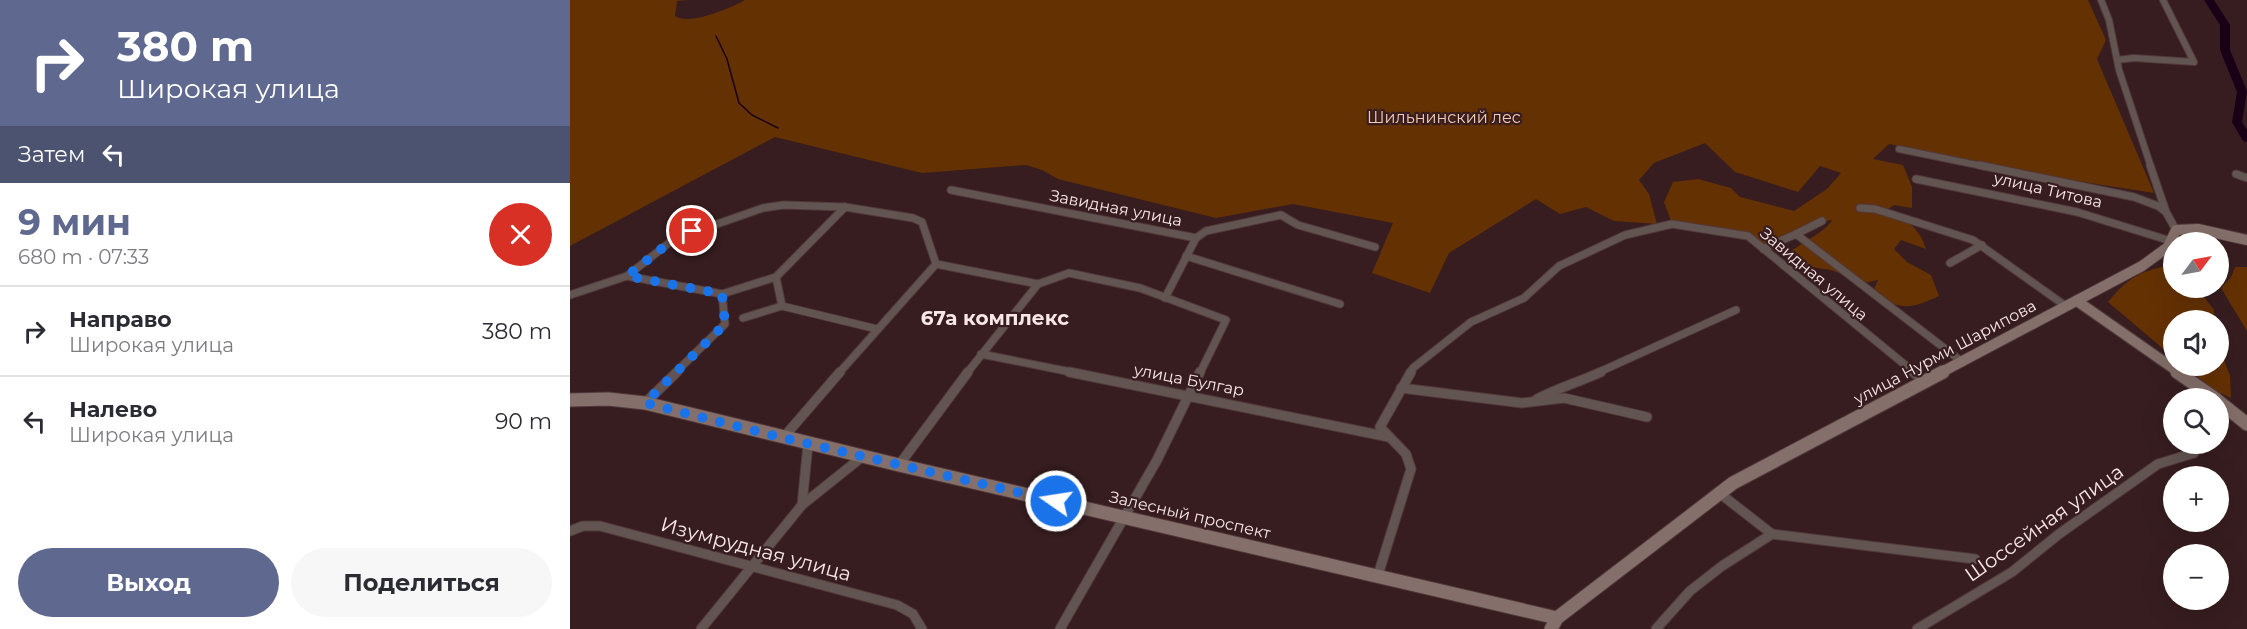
<!DOCTYPE html>
<html lang="ru">
<meta charset="utf-8">
<style>
:root{--surface:#fff;--page:#f7f7f7;--text:#2b2b33;--muted:#7c7c81;--line:#e1e1e2;--accent:#5f688e}
body{margin:0;font-family:Montserrat,sans-serif;background:var(--page);color:var(--text);height:100vh;display:flex;flex-direction:column;font-size:22px;white-space:nowrap}
*{box-sizing:border-box;margin:0}
p{font-size:20px;color:var(--muted)}
.icon{flex:none;width:33px;height:33px;fill:none;stroke:currentColor;stroke-width:2;stroke-linecap:round;stroke-linejoin:round}
.map{position:relative;flex:1;overflow:hidden}
.panel{display:flex;flex-direction:column;background:var(--surface);width:570px}
.panel>*{flex:none}
.banner{background:#5f688e;color:#fff;overflow:hidden}
.needle{width:39px;rotate:58deg}
.buttons{position:absolute;left:1593px;top:232px;display:grid;gap:12px}
.buttons a{display:grid;place-items:center;width:66px;height:66px;border-radius:50%;background:var(--surface);box-shadow:0 6px 24px #0002;font-size:30px}
.pin{position:absolute;display:grid;place-items:center;width:51px;height:51px;color:#fff;margin:-26px;border:3px solid #fff;border-radius:50%;box-shadow:0 2px 6px #0007}
.me{position:absolute;width:66px;margin:-33px;rotate:283deg;stroke-linejoin:round;filter:drop-shadow(0 0 4px #0008)}
.turn{display:flex;align-items:center;gap:21px;height:126px;padding:0 18px;font-size:27px}
.turn .icon{width:78px;height:78px;stroke-width:2.5}
.turn b{display:block;font-size:42px;line-height:51px}
.then{display:flex;align-items:center;height:57px;padding:0 18px;background:#0003;gap:12px;font-size:22px}
.round{display:grid;place-items:center;flex:none;width:63px;height:63px;border-radius:32px;background:var(--page)}
.overview{display:flex;align-items:center;justify-content:space-between;height:102px;padding:0 18px}
h1{font-size:36px;font-weight:700;line-height:45px;color:var(--accent)}
.action{display:flex;gap:12px;margin-top:auto;padding:12px 18px}
.action a{flex:1;height:69px;border-radius:36px;background:var(--accent);color:#fff;font-size:24px;font-weight:700;line-height:69px;text-align:center}
.action a+a{background:var(--page);color:var(--text)}
ul{padding:0;list-style:none}
li{display:flex;align-items:center;gap:18px;height:90px;padding:0 18px;border-top:2px solid var(--line)}
li div{flex:1}
li b{display:block;font-size:22px}
li em{font-style:normal}
main{display:flex;flex:1;min-height:0}
.map>svg:first-child{display:block}
</style>
<main>
<section class="panel">
<div class="banner">
<div class="turn"><svg class="icon" aria-label="right" viewBox="0 0 24 24"><path d="M7 20v-9h11M14 6l5 5-5 5"/></svg><div><b>380 m</b>Широкая улица</div></div>
<div class="then">Затем<svg class="icon" aria-label="left" viewBox="0 0 24 24"><path d="M17 20v-9H6M10 6l-5 5 5 5"/></svg></div>
</div>
<div class="overview"><div><h1>9 мин</h1><p>680 m · 07:33</p></div><a class="round" style="background:#d93025;color:#fff"><svg class="icon" aria-label="close" viewBox="0 0 24 24"><path d="M6 6l12 12M18 6L6 18"/></svg></a></div>
<ul>
<li><svg class="icon" aria-label="right" viewBox="0 0 24 24"><path d="M7 20v-9h11M14 6l5 5-5 5"/></svg><div><b>Направо</b><p>Широкая улица</p></div><em>380 m</em></li>
<li><svg class="icon" aria-label="left" viewBox="0 0 24 24"><path d="M17 20v-9H6M10 6l-5 5 5 5"/></svg><div><b>Налево</b><p>Широкая улица</p></div><em>90 m</em></li>
</ul>
<div class="action"><a>Выход</a><a>Поделиться</a></div>
</section>
<div class="map">
<svg width="1677" height="629" viewBox="0 0 1677 629">
<rect width="100%" height="100%" fill="#371d1f"/>
<g fill="#643103">
<path d="M 0,0 L 119,0 L 107,1 L 105,16 C 119,26 161,8 175,0 L 1518,0 L 1536,40 L 1527,59 L 1584,193 L 1475,176 L 1319,144 L 1303,159 L 1333,165 L 1342,187 L 1342,208 L 1324,205 L 1318,209 C 1335,219 1350,228 1356,249 L 1331,240 L 1324,249 L 1337,262 L 1361,275 L 1369,296 C 1337,311 1334,308 1301,296 L 1308,280 L 1294,283 L 1261,270 L 1221,264 L 1215,256 C 1228,244 1256,232 1262,220 L 1251,222 L 1193,249 L 1178,236 L 1102,224 L 1094,202 L 1103,182 L 1128,179 L 1161,188 L 1170,197 L 1224,211 L 1257,189 L 1271,173 L 1250,166 L 1228,192 L 1165,172 L 1135,143 L 1084,163 L 1069,180 L 1079,194 L 1087,224 L 1044,221 L 1016,207 L 990,214 L 966,199 L 879,253 L 860,293 L 802,273 L 823,223 L 723,204 L 646,218 L 488,179 L 472,170 L 456,165 L 352,173 L 205,137 L 0,246 Z"/>
<path d="M 1603,265 L 1604,288 L 1627,288 L 1644,310 L 1644,321 L 1604,321 L 1603,357 L 1538,302 C 1558,278 1571,270 1603,265 Z"/>
<path d="M 1665,267 L 1677,267 L 1677,331 L 1651,288 L 1661,277 Z"/>
<path d="M 1649,346 L 1660,376 L 1661,398 L 1642,389 L 1614,366 L 1648,366 Z"/>
</g>
<g fill="none" stroke-linecap="round" stroke-linejoin="round">
<path stroke="#1a0017" stroke-width="1.5" d="M 146,36 L 157,59 L 169,103 L 182,115 L 208,128"/>
<path fill="#1a0017" fill-rule="evenodd" d="M 1634,0 L 1644,0 L 1660,25 L 1660,50 L 1677,91 L 1672,122 L 1677,130 L 1677,142 L 1673,141 L 1662,122 L 1667,92 L 1650,50 L 1650,25 Z"/>
<g stroke="#52393b" stroke-width="8">
<g id="street-far2">
<path d="M 1531,0 L 1539,20 L 1549,70 L 1581,167"/>
<path d="M 1547,60 L 1564,58 L 1624,62 L 1593,0"/>
<path d="M 1329,149 L 1417,167"/>
</g>
</g>
<g stroke="#52393b" stroke-width="9">
<g id="street-far1">
<path d="M 1409,165 L 1564,197 L 1588,206 L 1596,212"/>
<path d="M 1580,165 L 1596,212 L 1606,230"/>
<path d="M 1666,174 L 1677,178"/>
<path d="M 1346,179 L 1507,212 L 1601,241"/>
<path d="M 381,190 L 626,238 L 636,231 L 711,215 L 728,225 L 805,247"/>
<path d="M 1290,208 L 1305,209 L 1403,240 L 1497,307"/>
<path d="M 1226,234 L 1252,221"/>
<path d="M 1193,249 L 1226,234 L 1391,361"/>
<path d="M 616,256 L 770,304"/>
<path d="M 1380,263 L 1412,245"/>
<path d="M 57,276 L 152,294"/>
<path d="M 206,277 L 275,207"/>
<path d="M 0,295 L 57,276 L 104,239 L 193,208 L 213,205 L 275,207 L 343,218 L 352,222 L 366,264 L 468,284 L 499,273 L 570,288 L 656,320 L 630,373"/>
<path d="M 595,298 L 626,238"/>
<path d="M 212,306 L 307,329"/>
<path d="M 411,354 L 506,373"/>
<path d="M 105,373 L 155,324 L 152,294 L 206,277 L 212,306 L 173,318"/>
<path d="M 269,373 L 366,264"/>
<path d="M 397,373 L 468,284"/>
<path d="M 840,373 L 843,368 L 901,322 L 954,298 L 989,266 L 1055,235 L 1102,224 L 1178,236 L 1345,373"/>
<path d="M 1027,373 L 1166,310"/>
</g>
</g>
<g stroke="#52393b" stroke-width="11">
<g id="street">
<path d="M 499,372 L 819,437"/>
<path d="M 1343,372 L 1354,381"/>
<path d="M 831,388 L 952,403 L 994,398 L 1077,417"/>
<path d="M 967,399 C 988,388 1009,382 1031,372"/>
<path d="M 75,403 L 107,372"/>
<path d="M 213,438 L 270,372"/>
<path d="M 329,465 L 398,372"/>
<path d="M 1148,492 L 1202,534 L 1405,559"/>
<path d="M 232,505 L 292,457"/>
<path d="M 0,531 L 13,526 L 30,526 L 327,605 L 343,614 L 352,629"/>
<path d="M 808,575 L 841,469 L 836,454 L 810,427 L 841,372"/>
<path d="M 131,629 L 232,505 L 238,444"/>
<path d="M 490,629 L 587,460 L 630,372"/>
<path d="M 1086,629 L 1120,591 L 1152,566 L 1202,534"/>
<path d="M 1347,629 L 1442,572 L 1489,534 L 1588,464 L 1624,453"/>
</g>
</g>
<g stroke="#52393b" stroke-width="12">
<g id="secondary-far1">
<path d="M 1507,301 L 1610,373"/>
<path d="M 1370,373 L 1572,266 L 1598,247 L 1606,230 L 1628,229 L 1677,240"/>
</g>
</g>
<g stroke="#52393b" stroke-width="15">
<g id="secondary">
<path d="M 1607,372 L 1646,399"/>
<path d="M 0,400 L 38,399 L 75,403 L 329,465 L 987,618"/>
<path d="M 1648,401 L 1677,424"/>
<path d="M 981,629 L 987,618 L 1163,483 L 1373,372"/>
</g>
</g>
<use href="#street-far2" stroke="#625551" stroke-width="6"/>
<use href="#street-far1" stroke="#625551" stroke-width="7"/>
<use href="#street" stroke="#625551" stroke-width="9"/>
<use href="#secondary-far1" stroke="#846f6a" stroke-width="10"/>
<use href="#secondary" stroke="#846f6a" stroke-width="13"/>
</g>
<g fill="none" stroke-linecap="round" stroke-linejoin="round">
<path stroke="#1a73e8" stroke-width="10" stroke-dasharray="0 18" d="M 122,231 L 104,239 L 57,276 L 152,294 L 155,324 L 75,403 L 213,438 L 486,501"/>
</g>
<g text-anchor="middle" dominant-baseline="central" stroke-width="4.5" stroke-linejoin="round" paint-order="stroke">
<g font-size="16" fill="#f4ccb2" stroke="#371d1f">
<text x="874" y="117">Шильнинский лес</text>
</g>
<g font-size="16" fill="#f9e7e7" stroke="#371d1f">
<text transform="translate(1478 190) rotate(13)">улица Титова</text>
<text transform="translate(546 208) rotate(11)">Завидная улица</text>
<text transform="translate(1244 274) rotate(40)">Завидная улица</text>
<text transform="translate(1375 352) rotate(-28)">улица Нурми Шарипова</text>
<text transform="translate(619 380) rotate(11)">улица Булгар</text>
<text transform="translate(620 515) rotate(13)">Залесный проспект</text>
</g>
<g font-size="20" font-weight="bold" fill="#f9e7e7" stroke="#371d1f">
<text x="425" y="318">67а комплекс</text>
</g>
<g font-size="20" fill="#f9e7e7" stroke="#371d1f">
<text transform="translate(1474 523) rotate(-35)">Шоссейная улица</text>
<text transform="translate(186 549) rotate(15)">Изумрудная улица</text>
</g>
</g>
</svg>
<div class="buttons">
<a><svg class="needle" viewBox="-14 -14 28 28"><path d="M0-13l5 13h-10z" fill="#e53935"/><path d="M0 13l5-13h-10z" fill="#7c7c81"/></svg></a>
<a><svg class="icon" aria-label="sound" viewBox="0 0 24 24"><path d="M4 9h4l5-4v14l-5-4H4zM17 9q2 3 0 6"/></svg></a>
<a><svg class="icon" aria-label="search" viewBox="0 0 24 24"><circle cx="10" cy="10" r="6"/><path d="M15 15l6 6"/></svg></a>
<a>+</a>
<a>−</a>
</div>
<div class="pin" style="left:122px;top:231px;background:#d93025"><svg class="icon" aria-label="arrive" viewBox="0 0 24 24"><path d="M6 21V4h12l-3 4 3 4H6"/></svg></div>
<svg class="me" style="left:486px;top:501px" viewBox="-20 -20 40 40"><circle r="17" fill="#1a73e8" stroke="#fff" stroke-width="3"/><path d="M0-11L8 9 0 5-8 9z" fill="#fff"/></svg>
</div>
</main>
